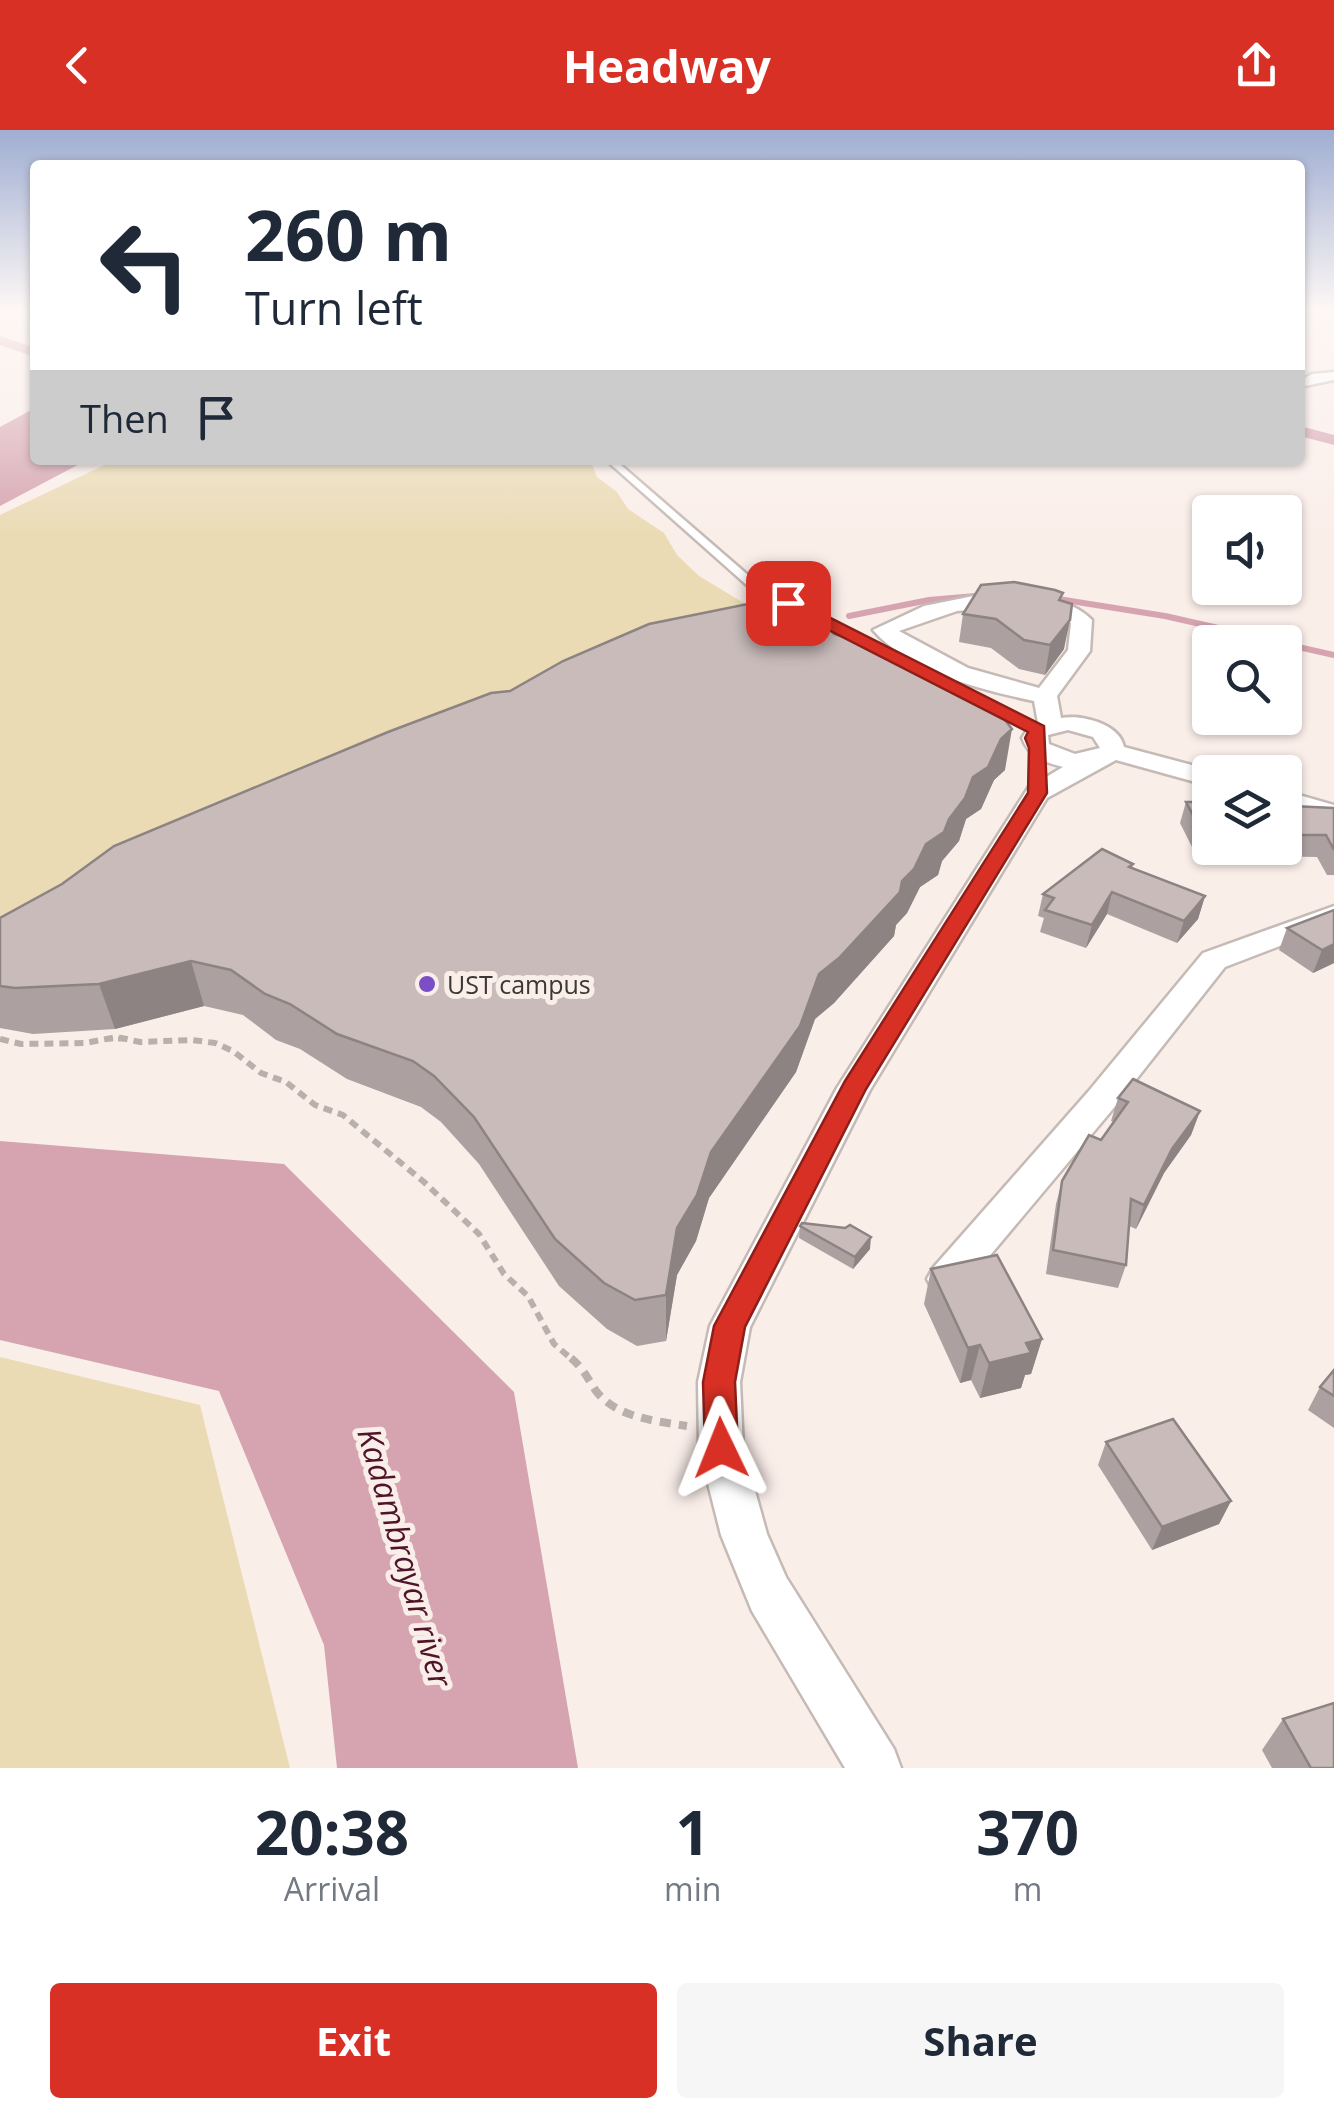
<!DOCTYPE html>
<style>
:root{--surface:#fff;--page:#f6f6f7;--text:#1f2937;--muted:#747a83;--accent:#d93025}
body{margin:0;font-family:"Open Sans",sans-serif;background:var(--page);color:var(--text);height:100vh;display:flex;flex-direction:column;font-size:38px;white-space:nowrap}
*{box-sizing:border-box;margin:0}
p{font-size:32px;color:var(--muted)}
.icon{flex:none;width:55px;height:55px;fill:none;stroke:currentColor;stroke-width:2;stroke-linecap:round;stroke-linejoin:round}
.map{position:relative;height:1638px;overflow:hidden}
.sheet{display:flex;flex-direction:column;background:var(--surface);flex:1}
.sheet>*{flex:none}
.hud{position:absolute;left:30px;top:30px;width:1275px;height:305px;border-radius:10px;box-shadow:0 2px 8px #0004;background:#fff;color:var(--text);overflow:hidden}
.tools{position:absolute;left:1192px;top:365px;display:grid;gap:20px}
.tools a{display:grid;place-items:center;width:110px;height:110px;border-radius:10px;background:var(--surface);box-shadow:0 2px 8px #0004;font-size:50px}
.pin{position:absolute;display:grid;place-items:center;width:85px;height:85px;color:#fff;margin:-42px;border-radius:20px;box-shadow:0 5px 15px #0006}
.me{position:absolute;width:110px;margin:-55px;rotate:358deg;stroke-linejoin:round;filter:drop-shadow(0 0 8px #0008)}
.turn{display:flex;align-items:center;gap:35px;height:210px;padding:0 50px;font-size:45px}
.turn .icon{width:130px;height:130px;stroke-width:2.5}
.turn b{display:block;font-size:70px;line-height:85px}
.then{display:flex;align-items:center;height:95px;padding:0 50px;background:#0003;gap:20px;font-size:38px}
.eta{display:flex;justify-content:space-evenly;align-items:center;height:170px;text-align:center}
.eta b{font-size:60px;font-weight:700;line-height:70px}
.button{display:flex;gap:20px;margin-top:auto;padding:20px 50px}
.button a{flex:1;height:115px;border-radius:10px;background:var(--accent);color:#fff;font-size:40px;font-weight:700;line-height:115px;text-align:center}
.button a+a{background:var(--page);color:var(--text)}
header{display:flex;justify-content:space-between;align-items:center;height:130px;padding:0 50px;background:var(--accent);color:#fff;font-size:45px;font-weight:700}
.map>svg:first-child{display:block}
</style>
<header><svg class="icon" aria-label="back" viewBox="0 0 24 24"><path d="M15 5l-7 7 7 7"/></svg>Headway<svg class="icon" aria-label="share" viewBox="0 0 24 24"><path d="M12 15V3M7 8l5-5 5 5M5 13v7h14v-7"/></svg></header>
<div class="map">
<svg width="1334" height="1638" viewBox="0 0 1334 1638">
<rect width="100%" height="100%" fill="#faeee9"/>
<g fill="#eadbb5">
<path d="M 590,330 L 597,347 L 617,362 L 628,379 L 664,403 L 677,425 L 699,446 L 752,478 L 0,798 L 0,385 L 115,330 Z"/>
<path d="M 0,1227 L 200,1275 L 290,1638 L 0,1638 Z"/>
</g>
<g fill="#d5a4b0">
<path d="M 35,278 L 35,330 L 87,330 L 0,376 L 0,297 Z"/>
<path d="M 0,1011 L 284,1034 L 514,1262 L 578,1638 L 337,1638 L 324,1515 L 219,1261 L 0,1210 Z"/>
</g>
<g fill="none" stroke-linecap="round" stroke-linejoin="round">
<g stroke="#d5a4b0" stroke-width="6">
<path d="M 1052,468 L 1165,486 L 1280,512"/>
<path d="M 849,486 L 929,470 L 987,465"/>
<path d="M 1285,514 L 1334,525"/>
</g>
<g fill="#d5a4b0" fill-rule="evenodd">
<path d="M 0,206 L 35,218 L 35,227 L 0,215 Z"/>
<path d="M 1300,296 L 1334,305 L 1334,315 L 1300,306 Z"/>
</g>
<g stroke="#c5bab5" stroke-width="5">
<path id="lane" d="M 606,330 L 615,330 L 757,453 L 1044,600 L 1042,603 L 1034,603 L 749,457 Z"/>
</g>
<g stroke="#c5bab5" stroke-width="5">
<g id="street">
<path d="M 1334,242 L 1334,250 L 1300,257 L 1300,251 L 1312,244 Z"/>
<path d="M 983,464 C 1017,463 1067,464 1092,490 L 1090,521 L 1057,566 L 1061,588 C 1082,584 1120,594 1124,617 L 1218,642 L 1210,642 L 1210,656 L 1116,630 L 1047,668 L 870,960 L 750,1197 L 740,1252 L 743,1318 L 767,1404 L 786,1447 L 894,1619 L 901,1638 L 845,1638 L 752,1481 L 721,1405 L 699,1318 L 698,1252 L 710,1196 L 837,958 L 1028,658 L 1063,637 C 1044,632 1029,627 1022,608 L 1030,595 L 1038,593 L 1034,571 C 981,560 910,542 873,500 L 924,476 ZM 1009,476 L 1051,484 L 1071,493 L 1068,520 L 1039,558 L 968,538 L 899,501 L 957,481 ZM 1068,600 L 1093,607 L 1100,618 L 1075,624 L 1049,614 L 1048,605 Z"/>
<path d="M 1285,661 L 1334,675 L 1334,691 L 1285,677 Z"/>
<path d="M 1334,776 L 1334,795 L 1225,837 L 1112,980 L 961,1160 L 947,1165 L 933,1160 L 927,1149 L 933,1138 L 1088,962 L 1203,823 Z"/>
</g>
</g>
<path stroke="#b9b0ac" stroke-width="5" stroke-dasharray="8 5" stroke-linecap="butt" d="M 105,909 L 128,909"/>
<path stroke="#b9b0ac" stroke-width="6" stroke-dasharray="9 6" stroke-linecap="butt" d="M 0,909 L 21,914 L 85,913 L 117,907 L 140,912 L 192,910 L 215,913 L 233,921 L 261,943 L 286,952 L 315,975 L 343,985 L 424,1052 L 479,1104 L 504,1144 L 528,1166 L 554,1214 L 574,1231"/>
<path stroke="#b9b0ac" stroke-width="8" stroke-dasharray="11 8" stroke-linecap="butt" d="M 571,1228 C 583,1238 588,1249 596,1261 C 617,1288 656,1291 687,1296"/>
<use href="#lane" fill="#fff" fill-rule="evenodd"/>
<use href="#street" fill="#fff" fill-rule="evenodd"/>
</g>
<g fill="#aca1a0">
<path d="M 1061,471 L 1064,519 L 1045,545 L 1019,539 L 991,518 L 959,512 L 963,484 Z"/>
<path d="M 834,504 L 908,540 L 1005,640 L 994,650 L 981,679 L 966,689 L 959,711 L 942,731 L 938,745 L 920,757 L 907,783 L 896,795 L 894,806 L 834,873 L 815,889 L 796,942 L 709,1068 L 696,1111 L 677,1145 L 666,1211 L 637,1216 L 607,1199 L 559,1156 L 479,1034 L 441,992 L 421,977 L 347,949 L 300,919 L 276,910 L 243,885 L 204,876 L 115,899 L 33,904 L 0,898 L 0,788 L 510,561 Z"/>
<path d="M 1186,672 L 1210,672 L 1210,718 L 1285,718 L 1285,684 L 1289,684 L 1292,676 L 1334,678 L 1334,745 L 1327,745 L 1317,727 L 1251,726 L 1248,735 L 1212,735 L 1205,720 L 1193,719 L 1180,693 Z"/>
<path d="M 1133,734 L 1132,738 L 1205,766 L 1198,789 L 1177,813 L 1107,784 L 1086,818 L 1040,802 L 1044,788 L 1038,786 L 1043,764 Z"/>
<path d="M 1334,780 L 1334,833 L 1313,843 L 1279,820 L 1287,798 Z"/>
<path d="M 1118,968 L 1200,981 L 1191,1005 L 1164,1043 L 1136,1099 L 1129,1096 L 1126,1135 L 1118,1158 L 1046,1144 L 1056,1074 L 1062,1051 L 1101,1010 L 1114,992 L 1111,991 Z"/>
<path d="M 800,1096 L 845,1098 L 870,1119 L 853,1139 L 799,1108 Z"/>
<path d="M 931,1139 L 1042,1209 L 1031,1244 L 1025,1245 L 1021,1258 L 980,1268 L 971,1250 L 960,1253 L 924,1174 Z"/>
<path d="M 1334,1240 L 1334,1298 L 1308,1280 L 1320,1257 Z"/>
<path d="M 1106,1312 L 1231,1371 L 1219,1394 L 1152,1420 L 1098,1335 Z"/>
<path d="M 1283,1589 L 1334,1638 L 1272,1638 L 1262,1620 Z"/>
</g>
<g fill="#8c8382">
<path d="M 1070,490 L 1064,519 L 1045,545 L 1050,515 Z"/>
<path d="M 1012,599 L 1005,640 L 994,650 L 981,679 L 966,689 L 959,711 L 942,731 L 938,745 L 920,757 L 907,783 L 896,795 L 894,806 L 834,873 L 815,889 L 796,942 L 709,1068 L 696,1111 L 677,1145 L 666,1211 L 666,1165 L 677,1098 L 711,1022 L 819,844 L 902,751 L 926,714 L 949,689 L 973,647 L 1001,609 Z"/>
<path d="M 1112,762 L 1107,784 L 1086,818 L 1092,795 Z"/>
<path d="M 1205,766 L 1198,789 L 1177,813 L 1184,791 Z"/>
<path d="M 1334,814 L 1334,833 L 1313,843 L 1322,820 Z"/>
<path d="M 191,831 L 204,876 L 115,899 L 99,854 Z"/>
<path d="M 1200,981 L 1191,1005 L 1164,1043 L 1136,1099 L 1144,1075 L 1172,1019 Z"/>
<path d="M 871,1107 L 870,1119 L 853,1139 L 855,1127 Z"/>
<path d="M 1042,1209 L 1031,1244 L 1025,1245 L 1021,1258 L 980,1268 L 989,1233 L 1026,1213 Z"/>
<path d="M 980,1215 L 971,1250 L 960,1253 L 968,1218 Z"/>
<path d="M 1231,1371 L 1219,1394 L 1152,1420 L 1162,1397 Z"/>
</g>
<g fill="#c8bbba" stroke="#8c8382" stroke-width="2.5">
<path d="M 1014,452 L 1055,460 L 1063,463 L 1059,470 L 1072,474 L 1070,490 L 1050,515 L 1024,510 L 996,489 L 963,484 L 981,455 Z"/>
<path d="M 787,466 L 818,487 L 834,504 L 877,518 L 908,540 L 971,568 L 1002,586 L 1012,599 L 1001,609 L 988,637 L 973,647 L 965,668 L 949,689 L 944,702 L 926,714 L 914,739 L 902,751 L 900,762 L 839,828 L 819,844 L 800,896 L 711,1022 L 697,1065 L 677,1098 L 666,1165 L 635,1170 L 604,1153 L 555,1109 L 474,987 L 434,946 L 413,931 L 337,904 L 290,874 L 265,864 L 231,840 L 191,831 L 99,854 L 15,858 L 0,856 L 0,788 L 62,754 L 114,716 L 388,602 L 491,563 L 510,561 L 563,531 L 649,494 Z"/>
<path d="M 1186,672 L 1210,672 L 1210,698 L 1200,698 Z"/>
<path d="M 1292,676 L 1334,678 L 1334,720 L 1326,705 L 1285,705 L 1285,684 L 1291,684 Z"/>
<path d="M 1102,719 L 1133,734 L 1129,737 L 1205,766 L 1184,791 L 1112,762 L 1092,795 L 1045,780 L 1054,768 L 1043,764 Z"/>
<path d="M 1334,780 L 1334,814 L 1322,820 L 1287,798 Z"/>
<path d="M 1133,949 L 1200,981 L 1172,1019 L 1144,1075 L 1131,1069 L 1126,1135 L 1053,1120 L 1062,1051 L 1089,1005 L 1101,1010 L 1128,972 L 1118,968 Z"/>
<path d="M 802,1093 L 845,1098 L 850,1095 L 871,1107 L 855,1127 L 800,1096 Z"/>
<path d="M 997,1125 L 1042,1209 L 1026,1213 L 1031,1223 L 989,1233 L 980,1215 L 968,1218 L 931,1139 Z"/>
<path d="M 1334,1240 L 1334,1266 L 1320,1257 Z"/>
<path d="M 1173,1289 L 1231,1371 L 1162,1397 L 1106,1312 Z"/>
<path d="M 1334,1573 L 1334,1638 L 1311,1638 L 1283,1589 Z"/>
</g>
<linearGradient id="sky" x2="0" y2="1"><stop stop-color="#a0aed2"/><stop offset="0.44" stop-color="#fdf7f5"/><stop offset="1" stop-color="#fdf7f5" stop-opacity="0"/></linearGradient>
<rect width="1334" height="406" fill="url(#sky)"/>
<path fill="#d93025" stroke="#8d1f18" stroke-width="2.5" d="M 782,469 L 793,469 L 1044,596 L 1047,663 L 866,959 L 745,1197 L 735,1252 L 738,1318 L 733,1328 L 721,1333 L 710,1328 L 705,1318 L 703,1252 L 714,1196 L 845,951 L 1028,663 L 1029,618 L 1025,608 L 1028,602 L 782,476 Z"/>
<circle fill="#7c4ec6" stroke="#faeee9" stroke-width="4" cx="427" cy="854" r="10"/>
<g text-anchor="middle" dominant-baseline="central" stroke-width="10" stroke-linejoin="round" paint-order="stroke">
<g font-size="25" fill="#3b3735" stroke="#faeee9" text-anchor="start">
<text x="447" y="854">UST campus</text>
</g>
<g font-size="32" font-style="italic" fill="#4f1429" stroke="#faeee9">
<text transform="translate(406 1427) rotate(74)">Kadambrayar river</text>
</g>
</g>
</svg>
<div class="tools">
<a><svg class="icon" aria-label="sound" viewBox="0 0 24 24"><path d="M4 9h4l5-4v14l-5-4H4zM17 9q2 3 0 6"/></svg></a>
<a><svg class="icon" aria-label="search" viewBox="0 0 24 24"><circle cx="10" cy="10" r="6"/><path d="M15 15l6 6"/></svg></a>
<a><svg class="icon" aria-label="layers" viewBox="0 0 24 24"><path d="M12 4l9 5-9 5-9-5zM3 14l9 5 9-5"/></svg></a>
</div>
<div class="pin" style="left:788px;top:473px;background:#d93025"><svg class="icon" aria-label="arrive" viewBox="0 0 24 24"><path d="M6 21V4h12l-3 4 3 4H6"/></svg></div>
<svg class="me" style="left:721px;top:1318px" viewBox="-20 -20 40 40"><path d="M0-17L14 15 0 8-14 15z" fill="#d93025" stroke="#fff" stroke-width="4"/></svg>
<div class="hud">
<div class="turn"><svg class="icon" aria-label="left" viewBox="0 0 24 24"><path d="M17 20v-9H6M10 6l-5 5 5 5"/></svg><div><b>260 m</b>Turn left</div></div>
<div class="then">Then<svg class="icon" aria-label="arrive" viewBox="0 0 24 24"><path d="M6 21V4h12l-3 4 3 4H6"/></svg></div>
</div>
</div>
<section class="sheet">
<div class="eta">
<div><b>20:38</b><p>Arrival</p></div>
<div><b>1</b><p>min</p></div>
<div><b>370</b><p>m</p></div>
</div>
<div class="button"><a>Exit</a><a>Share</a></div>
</section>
